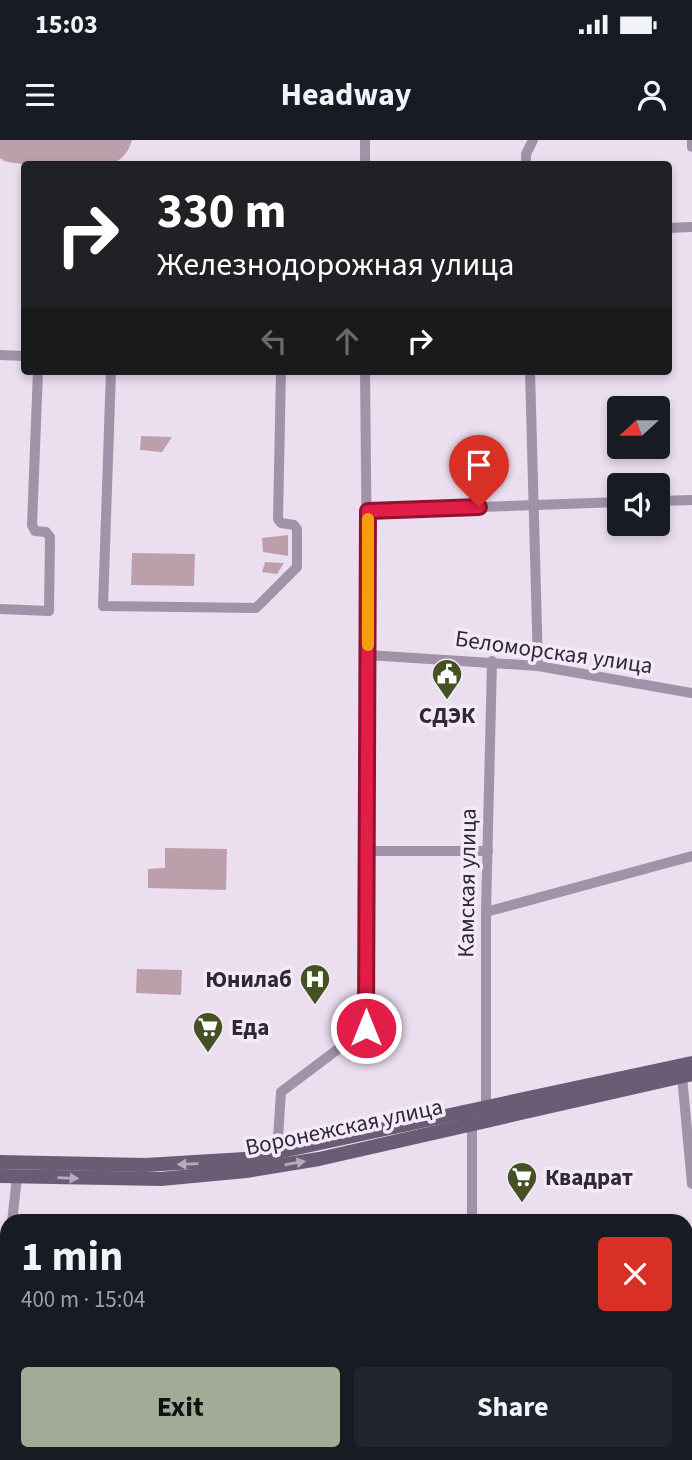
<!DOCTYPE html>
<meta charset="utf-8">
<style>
:root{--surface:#171b24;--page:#20242c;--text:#f1f3f6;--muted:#9ea1a6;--accent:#a3ab97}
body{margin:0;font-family:"Source Sans 3",sans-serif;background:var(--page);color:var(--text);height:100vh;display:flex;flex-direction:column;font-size:26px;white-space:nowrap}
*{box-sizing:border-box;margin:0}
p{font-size:23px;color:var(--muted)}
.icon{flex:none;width:38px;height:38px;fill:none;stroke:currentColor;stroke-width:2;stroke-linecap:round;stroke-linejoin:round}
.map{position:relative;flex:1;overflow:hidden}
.panel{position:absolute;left:0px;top:1074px;width:693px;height:247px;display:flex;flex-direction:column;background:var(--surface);border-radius:21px 21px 0 0;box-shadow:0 4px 10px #0003}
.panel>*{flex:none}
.top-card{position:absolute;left:21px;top:21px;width:651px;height:214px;border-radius:7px;box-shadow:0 4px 10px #0003;background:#202124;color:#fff;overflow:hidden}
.needle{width:46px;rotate:249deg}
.buttons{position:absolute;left:607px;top:256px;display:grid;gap:14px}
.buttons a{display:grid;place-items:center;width:63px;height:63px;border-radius:7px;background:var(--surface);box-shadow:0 4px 10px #0003;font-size:35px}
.pin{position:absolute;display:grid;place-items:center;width:60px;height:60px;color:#fff;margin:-72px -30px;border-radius:50% 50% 50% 0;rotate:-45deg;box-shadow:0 0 7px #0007}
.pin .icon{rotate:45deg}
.me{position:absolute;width:77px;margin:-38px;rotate:0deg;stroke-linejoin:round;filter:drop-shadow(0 0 5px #0008)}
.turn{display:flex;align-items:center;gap:24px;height:147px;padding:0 21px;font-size:32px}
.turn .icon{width:91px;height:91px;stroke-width:2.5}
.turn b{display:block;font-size:49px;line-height:60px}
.lanes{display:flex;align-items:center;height:66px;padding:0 21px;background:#0003;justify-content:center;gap:35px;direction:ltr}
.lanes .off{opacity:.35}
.round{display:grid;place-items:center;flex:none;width:74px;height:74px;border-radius:7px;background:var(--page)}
.head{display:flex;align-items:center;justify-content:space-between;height:119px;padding:0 21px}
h1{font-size:42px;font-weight:700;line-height:52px}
.primary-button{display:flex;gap:14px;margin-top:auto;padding:14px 21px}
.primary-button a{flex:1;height:80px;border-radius:7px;background:var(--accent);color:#111;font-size:28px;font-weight:700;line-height:80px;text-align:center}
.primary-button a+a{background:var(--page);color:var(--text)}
.status{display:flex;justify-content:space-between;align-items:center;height:49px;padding:0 35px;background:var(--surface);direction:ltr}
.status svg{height:19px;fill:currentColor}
header{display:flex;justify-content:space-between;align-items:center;height:91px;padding:0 21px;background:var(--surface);font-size:32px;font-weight:700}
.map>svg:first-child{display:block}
</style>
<div class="status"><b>15:03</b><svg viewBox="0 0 49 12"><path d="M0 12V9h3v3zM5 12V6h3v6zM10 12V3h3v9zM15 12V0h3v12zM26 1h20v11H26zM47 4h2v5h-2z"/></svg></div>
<header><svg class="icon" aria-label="menu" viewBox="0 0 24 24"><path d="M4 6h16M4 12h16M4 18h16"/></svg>Headway<svg class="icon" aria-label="person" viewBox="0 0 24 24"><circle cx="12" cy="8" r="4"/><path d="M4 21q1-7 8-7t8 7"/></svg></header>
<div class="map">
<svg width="692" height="1320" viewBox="0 0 692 1320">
<rect width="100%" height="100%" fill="#ebdeef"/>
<g fill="#bd9fac">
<path d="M 0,0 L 132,0 C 129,11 122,21 110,24 C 90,29 24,26 4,21 L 0,18 Z"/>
<path d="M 141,296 L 172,297 L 162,312 L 140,310 Z"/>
<path d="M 288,395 L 288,416 L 263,412 L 262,398 Z"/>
<path d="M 132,413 L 195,414 L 194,446 L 131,445 Z"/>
<path d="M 265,422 L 284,423 L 277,434 L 262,432 Z"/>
<path d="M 165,708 L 227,709 L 226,750 L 148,748 L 148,729 L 165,728 Z"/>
<path d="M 137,829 L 182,830 L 181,855 L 136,853 Z"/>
</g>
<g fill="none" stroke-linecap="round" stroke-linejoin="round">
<g stroke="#a191a9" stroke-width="10">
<path d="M 692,0 L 692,7"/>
<path d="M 365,24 L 365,0"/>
<path d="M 526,24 L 526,14 L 533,0"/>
<path d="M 668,88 L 692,87"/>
<path d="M 0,215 L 24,216"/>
<path d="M 111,231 L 103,466 L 256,468 L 297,427 L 297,389 L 294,385 L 281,383 L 278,379 L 281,231"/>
<path d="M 530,231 L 538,526"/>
<path d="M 658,361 L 692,360"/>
<path d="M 368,371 L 620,362"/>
<path d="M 0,469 L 49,471 L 50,397 L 46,392 L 35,391 L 32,385 L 38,231"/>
<path d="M 368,515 L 538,526 L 692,553"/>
<path d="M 366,711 L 488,711"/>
<path d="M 486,772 L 692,716"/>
<path d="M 682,936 L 692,1044"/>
<path d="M 486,966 L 486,772 L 492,521"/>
<path d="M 472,982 L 472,1082"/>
<path d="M 277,1013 L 281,952 L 366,888 L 368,526 L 365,231"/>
<path d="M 12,1082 L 17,1037"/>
<path d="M 686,1240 L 692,1238"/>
<path d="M 0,1275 L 7,1167"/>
<path d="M 527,1314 L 530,1320"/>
</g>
<g stroke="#6a5c75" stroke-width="14">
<path d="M 0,1022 L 145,1025 L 245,1019 L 692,923"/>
<path d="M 0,1036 L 161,1039 L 246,1031 L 319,1019 L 692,934"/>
</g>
</g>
<defs><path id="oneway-solid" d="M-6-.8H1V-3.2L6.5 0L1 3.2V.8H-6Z" transform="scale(1.75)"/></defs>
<g fill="#b6aabd">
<use href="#oneway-solid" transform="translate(295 1023) rotate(-10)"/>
<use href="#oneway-solid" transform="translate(188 1024) rotate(178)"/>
<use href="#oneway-solid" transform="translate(68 1038) rotate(2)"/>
</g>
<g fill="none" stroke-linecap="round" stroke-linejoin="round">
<g stroke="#92132f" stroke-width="18">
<path id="route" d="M 366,888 L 368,371 L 479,367"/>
</g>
<use href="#route" stroke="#e11d48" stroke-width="12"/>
<path stroke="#f59e0b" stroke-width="12" d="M 368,379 L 368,505"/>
</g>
<defs>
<g id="civic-pin" transform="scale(1.575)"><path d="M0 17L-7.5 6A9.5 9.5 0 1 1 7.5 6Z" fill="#445223" stroke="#f4e9f8"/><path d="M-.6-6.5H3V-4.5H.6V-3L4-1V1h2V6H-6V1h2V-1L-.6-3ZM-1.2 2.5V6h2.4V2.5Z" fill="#fff"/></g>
<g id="hospital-pin" transform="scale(1.575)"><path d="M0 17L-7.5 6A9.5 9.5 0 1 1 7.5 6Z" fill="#445223" stroke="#f4e9f8"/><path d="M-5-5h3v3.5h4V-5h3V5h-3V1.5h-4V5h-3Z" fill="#fff"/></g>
<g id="supermarket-pin" transform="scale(1.575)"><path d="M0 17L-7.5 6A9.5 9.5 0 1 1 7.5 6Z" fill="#445223" stroke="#f4e9f8"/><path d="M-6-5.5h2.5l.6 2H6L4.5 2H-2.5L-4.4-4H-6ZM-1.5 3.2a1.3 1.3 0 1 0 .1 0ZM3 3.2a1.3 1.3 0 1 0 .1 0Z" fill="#fff"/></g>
</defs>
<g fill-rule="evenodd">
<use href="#civic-pin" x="447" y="534"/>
<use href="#hospital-pin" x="315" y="839"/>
<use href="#supermarket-pin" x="208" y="887"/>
<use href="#supermarket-pin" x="522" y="1037"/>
</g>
<g text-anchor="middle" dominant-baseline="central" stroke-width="7" stroke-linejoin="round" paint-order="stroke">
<g font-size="23" fill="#2f2935" stroke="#f4e9f8">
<text transform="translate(554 512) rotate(8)">Беломорская улица</text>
<text transform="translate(467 743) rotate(-89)">Камская улица</text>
<text transform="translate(344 987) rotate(-12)">Воронежская улица</text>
</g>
<g font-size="23" font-weight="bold" fill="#2f2935" stroke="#f4e9f8" text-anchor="start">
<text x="447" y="575" text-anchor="middle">СДЭК</text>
<text x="292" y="839" text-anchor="end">Юнилаб</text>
<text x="231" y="887">Еда</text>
<text x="545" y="1037">Квадрат</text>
</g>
</g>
</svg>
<div class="buttons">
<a><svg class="needle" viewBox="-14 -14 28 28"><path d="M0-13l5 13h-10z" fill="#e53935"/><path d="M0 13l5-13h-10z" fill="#9ea1a6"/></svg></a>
<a><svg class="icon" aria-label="sound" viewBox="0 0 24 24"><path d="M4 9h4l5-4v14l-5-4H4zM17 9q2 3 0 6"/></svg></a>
</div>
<div class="pin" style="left:479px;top:367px;background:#d93025"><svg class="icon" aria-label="arrive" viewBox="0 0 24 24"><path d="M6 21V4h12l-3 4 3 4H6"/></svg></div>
<svg class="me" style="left:366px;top:888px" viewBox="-20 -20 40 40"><circle r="17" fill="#e11d48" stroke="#fff" stroke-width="3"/><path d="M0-11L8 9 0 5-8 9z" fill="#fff"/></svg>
<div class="top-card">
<div class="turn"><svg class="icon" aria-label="right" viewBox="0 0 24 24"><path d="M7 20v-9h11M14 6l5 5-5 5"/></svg><div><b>330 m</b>Железнодорожная улица</div></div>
<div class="lanes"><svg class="icon off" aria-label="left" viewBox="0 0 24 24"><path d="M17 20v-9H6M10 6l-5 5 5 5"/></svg><svg class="icon off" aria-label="ahead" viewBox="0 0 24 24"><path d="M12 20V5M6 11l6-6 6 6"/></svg><svg class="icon" aria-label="right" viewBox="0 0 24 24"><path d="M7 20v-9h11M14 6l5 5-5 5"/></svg></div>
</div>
<section class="panel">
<div class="head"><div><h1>1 min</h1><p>400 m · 15:04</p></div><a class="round" style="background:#d93025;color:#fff"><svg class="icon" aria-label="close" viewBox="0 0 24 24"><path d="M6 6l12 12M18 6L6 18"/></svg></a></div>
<div class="primary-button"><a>Exit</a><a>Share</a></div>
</section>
</div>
